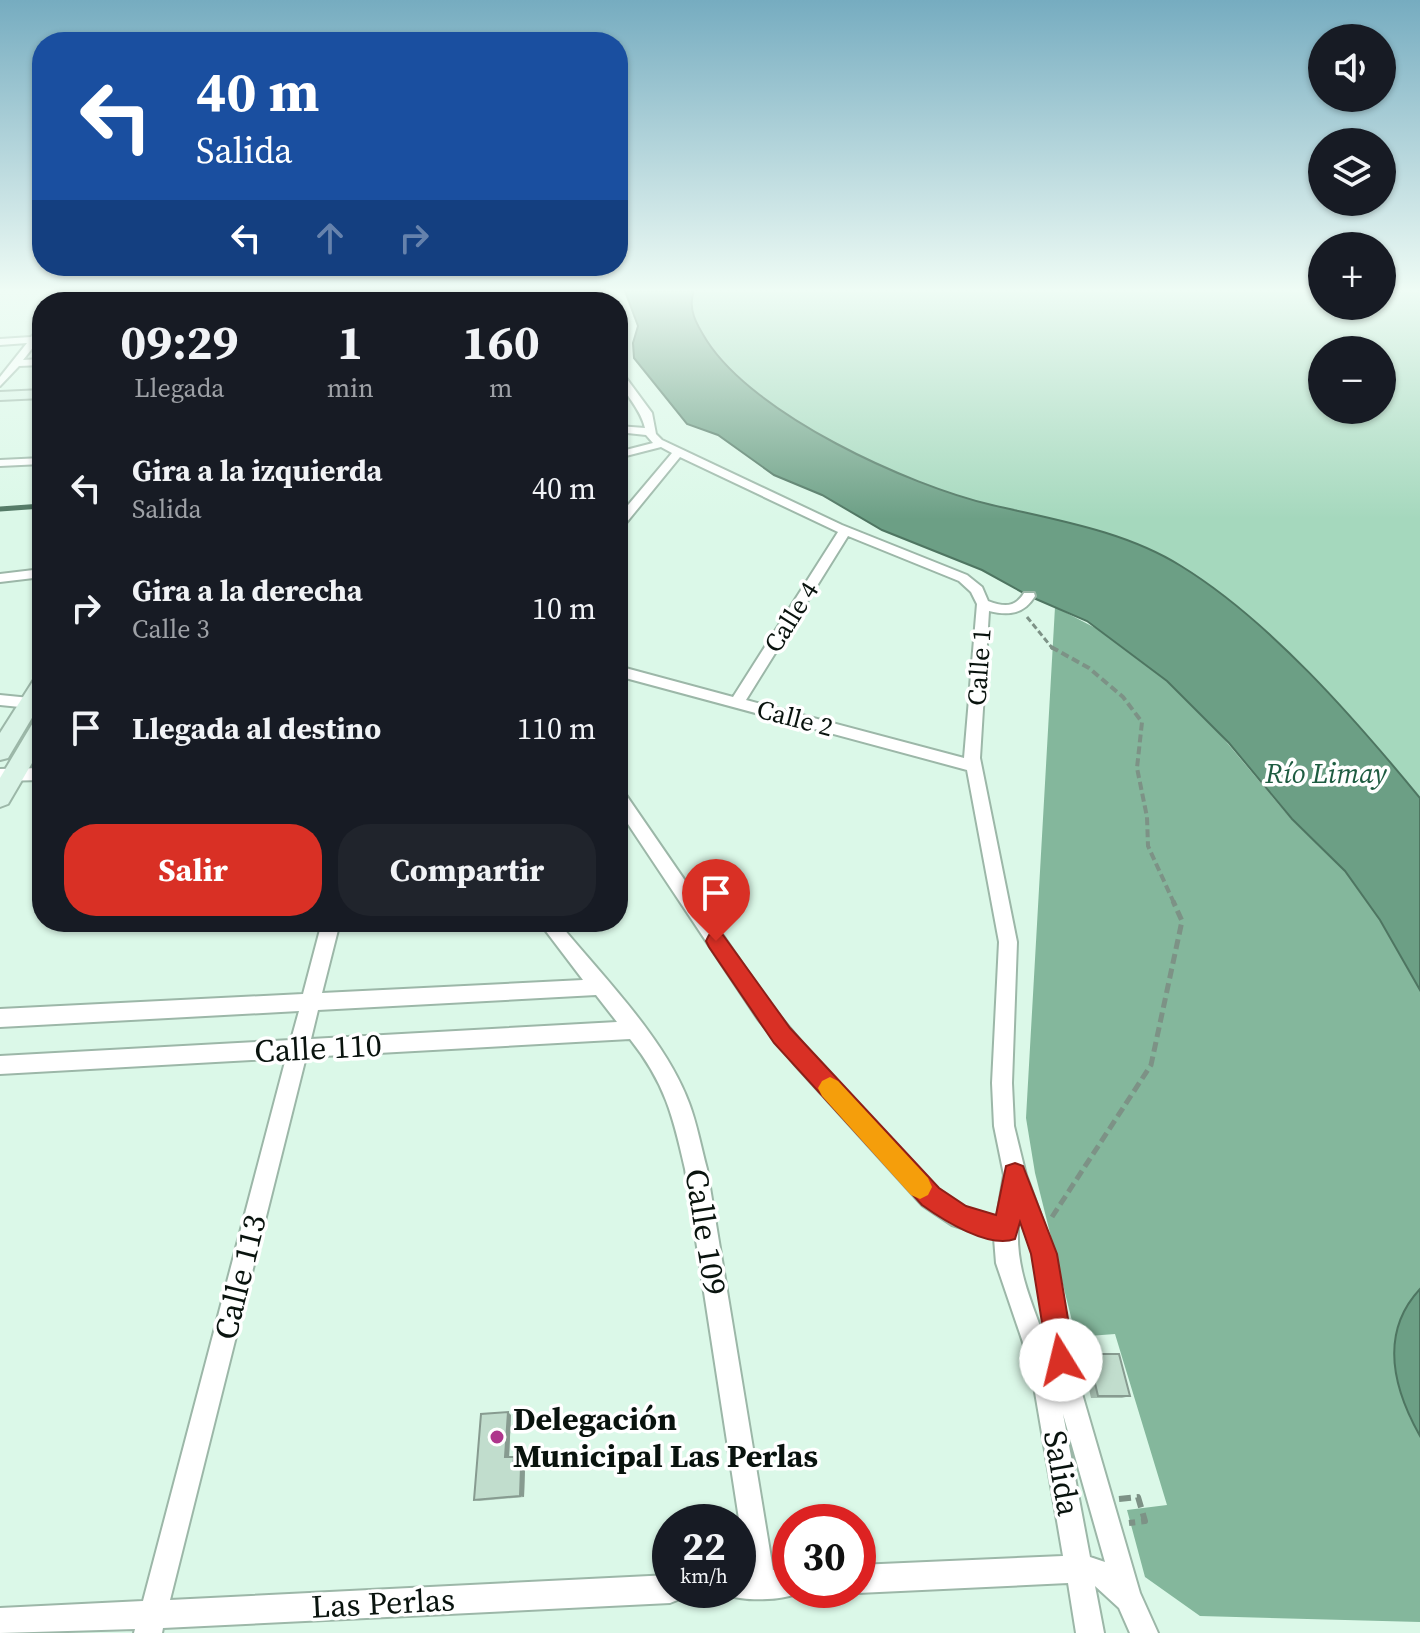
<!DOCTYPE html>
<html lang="es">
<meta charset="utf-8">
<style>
:root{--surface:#171b24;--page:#20242c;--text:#f1f3f6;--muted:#9ea1a6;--accent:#d93025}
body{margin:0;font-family:"Source Serif 4",serif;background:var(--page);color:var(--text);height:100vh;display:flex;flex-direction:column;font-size:30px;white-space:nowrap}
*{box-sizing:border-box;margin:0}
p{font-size:26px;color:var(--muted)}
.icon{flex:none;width:44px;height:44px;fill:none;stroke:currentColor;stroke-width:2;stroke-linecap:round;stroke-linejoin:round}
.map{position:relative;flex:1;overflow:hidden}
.side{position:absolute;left:32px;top:292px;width:596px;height:640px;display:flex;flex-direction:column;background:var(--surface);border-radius:32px;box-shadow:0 2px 6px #0004}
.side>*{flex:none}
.guide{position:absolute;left:32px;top:32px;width:596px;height:244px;border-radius:32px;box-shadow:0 2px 6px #0004;background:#1a4fa0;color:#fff;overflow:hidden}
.buttons{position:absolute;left:1308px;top:24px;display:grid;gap:16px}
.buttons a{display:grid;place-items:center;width:88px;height:88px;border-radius:50%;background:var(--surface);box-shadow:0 2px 6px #0004;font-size:40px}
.speed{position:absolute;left:652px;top:1504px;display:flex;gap:16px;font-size:40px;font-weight:700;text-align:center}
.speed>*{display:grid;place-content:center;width:104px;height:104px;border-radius:50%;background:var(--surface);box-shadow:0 2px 6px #0004;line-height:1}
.speed small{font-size:20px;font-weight:400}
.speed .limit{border:12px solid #d22;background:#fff;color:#111}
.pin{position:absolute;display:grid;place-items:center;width:68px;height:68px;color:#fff;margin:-82px -34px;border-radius:50% 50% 50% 0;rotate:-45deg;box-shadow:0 0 8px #0007}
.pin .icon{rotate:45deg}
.me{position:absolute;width:88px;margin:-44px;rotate:351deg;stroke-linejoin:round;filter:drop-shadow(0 0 6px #0008)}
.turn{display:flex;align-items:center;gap:28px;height:168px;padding:0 32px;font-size:36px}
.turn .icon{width:104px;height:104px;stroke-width:2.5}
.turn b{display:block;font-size:56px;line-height:68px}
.lanes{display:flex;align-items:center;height:76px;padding:0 32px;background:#0003;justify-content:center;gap:40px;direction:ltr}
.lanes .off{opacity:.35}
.eta{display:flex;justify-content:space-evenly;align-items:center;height:136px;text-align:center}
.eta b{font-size:48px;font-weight:700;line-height:56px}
.button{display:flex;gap:16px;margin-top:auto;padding:16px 32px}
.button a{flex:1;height:92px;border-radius:32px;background:var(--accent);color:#fff;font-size:32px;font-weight:700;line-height:92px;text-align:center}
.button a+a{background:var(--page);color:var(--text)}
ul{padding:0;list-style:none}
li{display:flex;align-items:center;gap:24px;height:120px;padding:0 32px}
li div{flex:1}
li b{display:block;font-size:30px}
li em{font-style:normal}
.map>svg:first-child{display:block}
</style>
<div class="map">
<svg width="1420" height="1633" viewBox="0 0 1420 1633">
<rect width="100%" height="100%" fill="#dbf8e8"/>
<path fill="#a5d8bd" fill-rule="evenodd" d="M 694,291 L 1322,291 L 1322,306 L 1382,306 L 1382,291 L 1420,291 L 1420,798 C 1355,719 1269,620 1181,566 C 1125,531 1056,520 992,505 C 907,485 755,415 707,341 C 697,325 686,309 694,291 ZM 1322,350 L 1382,350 L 1382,410 L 1322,410 Z"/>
<path fill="#84b79c" d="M 1055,607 L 1107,634 L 1167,681 L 1208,720 L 1291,819 L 1345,871 L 1380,920 L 1420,990 L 1420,1289 L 1400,1319 L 1409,1416 L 1420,1436 L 1420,1622 L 1200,1616 L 1145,1577 L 1127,1510 L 1167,1505 L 1115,1334 L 1076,1337 L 1035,1173 L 1026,1118 Z"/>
<g fill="#6c9f85" stroke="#4e7561" stroke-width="2">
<path d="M 625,291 L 694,291 C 687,309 697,325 707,341 C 755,415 907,485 992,505 C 1056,520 1125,531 1181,566 C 1269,620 1355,719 1420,798 L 1420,990 L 1380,920 L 1345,871 L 1292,819 L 1229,743 L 1167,681 L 1087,621 L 1029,596 L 982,570 L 882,530 L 822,495 L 774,475 L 718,435 L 687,424 L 634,358 L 633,343 L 638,326 Z"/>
<path d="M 1420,1289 L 1420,1436 C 1393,1388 1379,1333 1420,1289 Z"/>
</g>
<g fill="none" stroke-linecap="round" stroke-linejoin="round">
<path stroke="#4e7561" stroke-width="5" d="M 0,509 L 42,506"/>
<g stroke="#9cb7a8" stroke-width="4">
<g id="street">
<path d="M 70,291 L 78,291 L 70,302 L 61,302 Z"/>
<path d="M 423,291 L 431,291 L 423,302 L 415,302 Z"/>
<path d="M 596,291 L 604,291 L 603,302 L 595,302 Z"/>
<path d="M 42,327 L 42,336 L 23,360 L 42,359 L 42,365 L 19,366 L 0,386 L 0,377 L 27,343 L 0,345 L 0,339 L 31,337 Z"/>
<path d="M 618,370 L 621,371 L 652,413 L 656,434 L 662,440 L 842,525 L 967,575 L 982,587 L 988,601 C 1004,607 1015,608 1024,593 L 1034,593 L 1035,596 C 1024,614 1009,616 989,611 L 980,758 L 1017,942 L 1012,1083 L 1014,1126 L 1026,1175 L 1055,1254 L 1076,1373 L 1140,1593 L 1158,1633 L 1130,1633 L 1119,1608 L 1095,1586 L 1104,1633 L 1076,1633 L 1068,1583 L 858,1593 L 852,1590 L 858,1590 L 858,1565 L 1063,1556 L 1030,1363 L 996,1263 L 994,1238 L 952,1225 L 922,1205 L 796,1066 L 758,1019 L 618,809 L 618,790 L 624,792 L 772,1007 L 810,1052 L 938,1189 L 965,1208 L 997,1217 L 1004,1175 L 994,1126 L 992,1083 L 999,942 L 967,770 L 618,676 L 618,666 L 733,697 L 838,532 L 680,457 L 622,528 L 618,529 L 618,517 L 672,453 L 661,447 L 618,458 L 618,452 L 653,443 L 646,435 L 618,432 L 618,426 L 645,428 C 640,405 618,390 618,370 ZM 848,536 L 959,581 L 971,592 L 977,604 L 964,758 L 746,700 ZM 1019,1216 L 1033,1254 L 1047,1345 C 1031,1300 1013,1265 1019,1216 ZM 1063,1414 L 1105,1562 L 1090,1557 Z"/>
<path d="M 42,458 L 42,464 L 0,466 L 0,460 Z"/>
<path d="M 42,569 L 42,577 L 0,582 L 0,574 Z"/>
<path d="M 0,695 L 30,698 L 37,703 L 30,708 L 0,705 Z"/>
<path d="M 42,768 L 42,780 L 0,781 L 0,769 Z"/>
<path d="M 322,922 L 340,922 L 322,993 L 583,980 L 539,922 L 558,922 C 602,976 665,1038 689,1103 C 697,1124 701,1147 707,1169 L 773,1570 L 790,1569 L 790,1590 L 801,1590 L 800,1593 C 781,1600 747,1602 728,1595 L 727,1590 L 738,1590 L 738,1571 L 747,1571 L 685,1169 C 673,1116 665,1083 630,1039 L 306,1057 L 170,1600 L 670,1575 L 670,1590 L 683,1590 L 680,1599 L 670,1603 L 163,1628 L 162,1633 L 134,1633 L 135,1629 L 0,1633 L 0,1608 L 143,1601 L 286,1058 L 0,1074 L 0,1056 L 291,1040 L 299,1011 L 0,1027 L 0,1009 L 303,994 ZM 596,995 L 617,1022 L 311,1039 L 318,1010 Z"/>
</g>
</g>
<g stroke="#9cb7a8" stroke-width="4">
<g id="secondary">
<path d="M 288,291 L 300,291 L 293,302 L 281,302 Z"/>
<path d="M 42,390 L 42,398 L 0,400 L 0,392 Z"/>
<path d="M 42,676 L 42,701 L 8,758 L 0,760 L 0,733 L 35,678 Z"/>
<path d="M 42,719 L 42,746 L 8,804 L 0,807 L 0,778 L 34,721 Z"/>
</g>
</g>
<path stroke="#7d9286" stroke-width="2" stroke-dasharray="5 2" stroke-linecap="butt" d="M 618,309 L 624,330 L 618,352"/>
<path stroke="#7d9286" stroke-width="3" stroke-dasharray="6 3" stroke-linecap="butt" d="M 1027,617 L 1053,649"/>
<path stroke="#7d9286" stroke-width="4" stroke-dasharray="8 4" stroke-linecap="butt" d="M 1051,647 L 1089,668 L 1123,697 L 1142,722 L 1137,768 L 1147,817 L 1148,846 L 1174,903"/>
<path stroke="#7d9286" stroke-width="5" stroke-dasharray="10 5" stroke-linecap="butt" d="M 1052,1217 L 1151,1065 L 1182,921 L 1173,901"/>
<path stroke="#7d9286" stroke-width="6" stroke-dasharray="12 6" stroke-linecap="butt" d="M 1119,1499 L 1138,1497 L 1145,1521 L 1129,1523"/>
<use href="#street" fill="#fff" fill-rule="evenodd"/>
<use href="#secondary" fill="#daf4e7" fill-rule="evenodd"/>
</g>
<g fill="#a6beb0">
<path d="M 1088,1354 L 1130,1396 L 1122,1398 L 1091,1398 L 1082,1357 Z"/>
<path d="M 511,1415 L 509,1457 L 518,1458 L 517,1468 L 525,1469 L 524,1497 L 479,1501 L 474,1500 Z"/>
</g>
<g fill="#879b90">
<path d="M 508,1412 L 511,1415 L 509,1459 L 505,1457 Z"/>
<path d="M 514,1457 L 518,1458 L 517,1469 L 513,1468 Z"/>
<path d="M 521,1467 L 525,1469 L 524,1497 L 520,1496 Z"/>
</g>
<g fill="#c1ddcd" stroke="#879b90" stroke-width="2">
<path d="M 1088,1354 L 1119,1354 L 1130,1396 L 1098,1396 Z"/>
<path d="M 508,1412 L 505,1457 L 514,1457 L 513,1468 L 521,1467 L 520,1496 L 474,1500 L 481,1414 Z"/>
</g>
<linearGradient id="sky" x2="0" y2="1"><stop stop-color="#76acc0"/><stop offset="0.56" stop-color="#effcf5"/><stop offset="1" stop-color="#effcf5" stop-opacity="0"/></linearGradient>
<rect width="1420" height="519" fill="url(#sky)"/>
<path fill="#d93025" stroke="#8d1f18" stroke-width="2" d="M 716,932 L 723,935 L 790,1028 L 939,1188 L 966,1206 L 996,1215 L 1006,1166 L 1015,1163 L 1023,1166 L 1057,1254 L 1075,1360 L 1071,1369 L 1061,1373 L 1052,1369 L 1048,1360 L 1031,1254 L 1020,1222 L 1015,1239 C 989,1249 943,1220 922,1205 L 774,1043 L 709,947 L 706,941 L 709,935 Z"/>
<path fill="#f59e0b" d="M 830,1077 L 838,1081 L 928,1178 L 932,1187 L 928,1195 L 920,1199 L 911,1195 L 822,1096 L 818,1088 L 822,1081 Z"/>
<circle fill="#ae368c" stroke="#fff" stroke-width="3" cx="497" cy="1437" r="8"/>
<g text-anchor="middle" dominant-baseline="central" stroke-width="7" stroke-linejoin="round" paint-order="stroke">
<g font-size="26" fill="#09130e" stroke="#fff">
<text transform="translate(791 617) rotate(-58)">Calle 4</text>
<text transform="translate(979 667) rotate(-86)">Calle 1</text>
<text transform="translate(795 718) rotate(15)">Calle 2</text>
</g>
<g font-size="28" font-style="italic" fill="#1e5c41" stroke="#fff">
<text x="1326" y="773">Río Limay</text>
</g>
<g font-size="32" fill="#09130e" stroke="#fff">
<text transform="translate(318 1048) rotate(-3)">Calle 110</text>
<text transform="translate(706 1232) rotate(81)">Calle 109</text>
<text transform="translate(240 1277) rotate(-76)">Calle 113</text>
<text transform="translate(1062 1473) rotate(80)">Salida</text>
<text transform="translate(383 1603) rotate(-3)">Las Perlas</text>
</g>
<g font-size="32" font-weight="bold" fill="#09130e" stroke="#fff" text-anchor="start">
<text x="513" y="1419">Delegación<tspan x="513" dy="37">Municipal Las Perlas</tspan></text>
</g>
</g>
</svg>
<div class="buttons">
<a><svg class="icon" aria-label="sound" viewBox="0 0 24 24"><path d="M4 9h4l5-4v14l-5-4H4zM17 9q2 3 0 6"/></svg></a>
<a><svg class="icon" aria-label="layers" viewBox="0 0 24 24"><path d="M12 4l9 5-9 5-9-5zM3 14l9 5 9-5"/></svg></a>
<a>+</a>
<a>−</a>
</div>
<div class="speed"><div>22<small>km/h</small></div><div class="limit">30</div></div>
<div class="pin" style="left:716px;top:941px;background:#d93025"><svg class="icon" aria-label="arrive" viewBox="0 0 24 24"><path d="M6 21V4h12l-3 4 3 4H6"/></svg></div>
<svg class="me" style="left:1061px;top:1360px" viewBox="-20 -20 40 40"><circle r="19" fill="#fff"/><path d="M0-13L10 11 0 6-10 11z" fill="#d93025"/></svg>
<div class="guide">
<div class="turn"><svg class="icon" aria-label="left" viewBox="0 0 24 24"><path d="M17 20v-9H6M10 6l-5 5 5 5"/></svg><div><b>40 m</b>Salida</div></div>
<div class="lanes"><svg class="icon" aria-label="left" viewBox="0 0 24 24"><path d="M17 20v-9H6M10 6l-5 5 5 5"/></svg><svg class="icon off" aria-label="ahead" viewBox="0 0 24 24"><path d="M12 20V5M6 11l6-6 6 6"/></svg><svg class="icon off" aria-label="right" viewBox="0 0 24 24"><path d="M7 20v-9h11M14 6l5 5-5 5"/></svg></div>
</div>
<section class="side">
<div class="eta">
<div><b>09:29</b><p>Llegada</p></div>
<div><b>1</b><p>min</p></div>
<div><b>160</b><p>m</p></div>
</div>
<ul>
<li><svg class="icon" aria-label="left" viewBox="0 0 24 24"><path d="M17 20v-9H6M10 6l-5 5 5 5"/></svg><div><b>Gira a la izquierda</b><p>Salida</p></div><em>40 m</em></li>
<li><svg class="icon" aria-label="right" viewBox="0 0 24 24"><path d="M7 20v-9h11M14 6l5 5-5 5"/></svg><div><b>Gira a la derecha</b><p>Calle 3</p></div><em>10 m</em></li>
<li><svg class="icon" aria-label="arrive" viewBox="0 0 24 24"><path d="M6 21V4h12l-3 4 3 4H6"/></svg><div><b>Llegada al destino</b></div><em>110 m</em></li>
</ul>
<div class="button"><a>Salir</a><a>Compartir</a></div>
</section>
</div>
